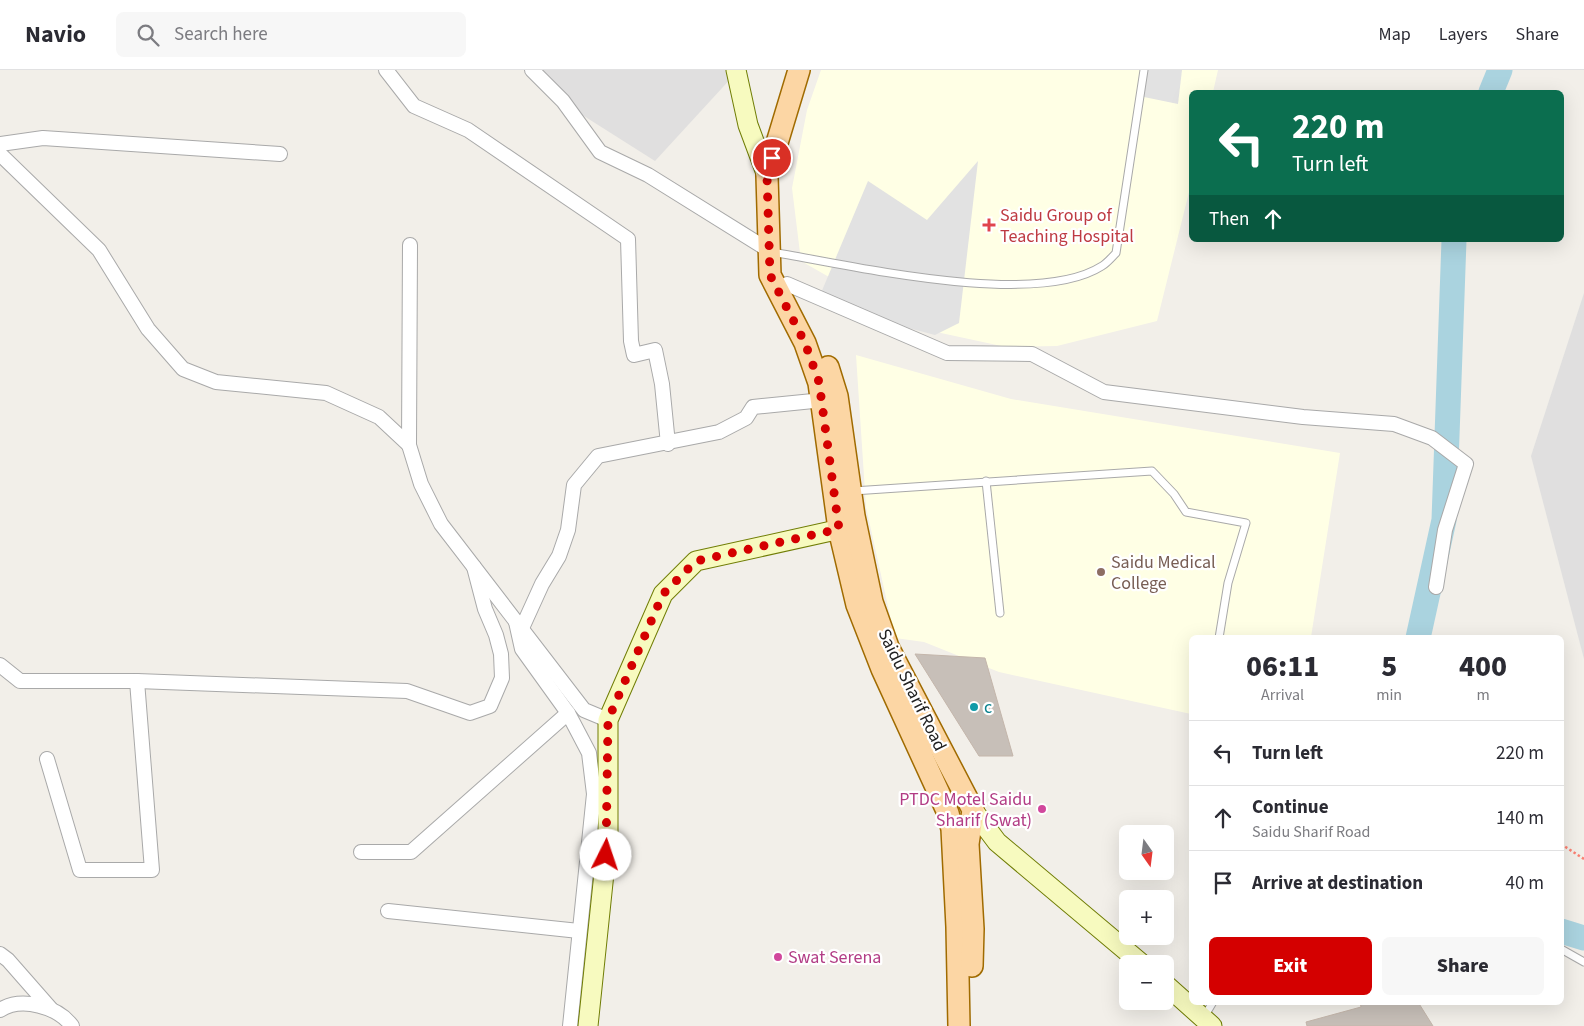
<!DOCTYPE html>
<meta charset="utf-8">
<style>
:root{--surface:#fff;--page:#f7f7f7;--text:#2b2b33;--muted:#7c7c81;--line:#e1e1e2;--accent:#d40000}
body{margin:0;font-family:"Source Sans 3",sans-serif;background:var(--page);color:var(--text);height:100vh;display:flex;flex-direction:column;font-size:19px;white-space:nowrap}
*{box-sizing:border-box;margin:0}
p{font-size:16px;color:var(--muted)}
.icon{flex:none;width:28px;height:28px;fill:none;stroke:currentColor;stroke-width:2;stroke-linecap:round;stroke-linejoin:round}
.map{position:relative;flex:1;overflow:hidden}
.sheet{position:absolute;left:1189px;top:565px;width:375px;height:370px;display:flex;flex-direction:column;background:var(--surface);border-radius:8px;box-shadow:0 5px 20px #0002}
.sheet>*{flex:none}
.banner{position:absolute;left:1189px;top:20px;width:375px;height:152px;border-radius:8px;box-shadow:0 5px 20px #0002;background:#0b6e4f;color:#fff;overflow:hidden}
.needle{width:32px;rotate:166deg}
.controls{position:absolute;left:1119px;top:755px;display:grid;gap:10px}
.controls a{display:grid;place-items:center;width:55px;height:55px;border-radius:8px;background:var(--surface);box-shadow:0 5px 20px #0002;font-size:25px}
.pin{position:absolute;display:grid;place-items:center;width:42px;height:42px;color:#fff;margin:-21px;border:2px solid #fff;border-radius:50%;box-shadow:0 1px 5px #0007}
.me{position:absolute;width:55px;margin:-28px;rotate:4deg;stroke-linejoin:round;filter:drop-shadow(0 0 4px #0008)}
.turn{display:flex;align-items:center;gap:18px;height:105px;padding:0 20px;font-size:22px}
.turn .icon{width:65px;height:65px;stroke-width:2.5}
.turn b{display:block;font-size:35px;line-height:42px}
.then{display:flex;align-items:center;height:48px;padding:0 20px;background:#0003;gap:10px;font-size:19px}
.eta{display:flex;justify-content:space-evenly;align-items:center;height:85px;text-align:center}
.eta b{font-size:30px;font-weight:800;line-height:35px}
.button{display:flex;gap:10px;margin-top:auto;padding:10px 20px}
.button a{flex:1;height:58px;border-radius:8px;background:var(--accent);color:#fff;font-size:20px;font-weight:800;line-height:58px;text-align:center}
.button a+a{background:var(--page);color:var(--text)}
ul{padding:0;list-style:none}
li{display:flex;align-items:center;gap:15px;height:65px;padding:0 20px;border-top:1px solid var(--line)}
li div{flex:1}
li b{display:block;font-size:19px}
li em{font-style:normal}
header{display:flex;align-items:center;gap:30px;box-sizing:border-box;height:70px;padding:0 25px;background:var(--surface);border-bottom:1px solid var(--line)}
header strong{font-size:24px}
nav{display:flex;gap:28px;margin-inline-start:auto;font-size:18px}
.search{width:350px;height:45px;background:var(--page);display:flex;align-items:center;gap:12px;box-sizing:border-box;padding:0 18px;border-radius:8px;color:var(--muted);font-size:19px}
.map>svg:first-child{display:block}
</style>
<header>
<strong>Navio</strong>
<div class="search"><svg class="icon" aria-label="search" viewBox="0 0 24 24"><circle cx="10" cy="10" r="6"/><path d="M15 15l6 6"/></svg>Search here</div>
<nav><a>Map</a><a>Layers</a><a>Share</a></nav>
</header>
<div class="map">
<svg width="1584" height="956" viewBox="0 0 1584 956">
<rect width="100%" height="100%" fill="#f2efe9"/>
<g fill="#e0dfdf">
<path d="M 541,0 L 733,0 L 734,5 L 655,91 L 565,34 Z"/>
<path d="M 1584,223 L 1584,589 L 1531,386 Z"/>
</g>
<g fill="#ffffe5">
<path d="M 821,0 L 1218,0 L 1213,22 L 1191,22 L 1191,114 L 1157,251 L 1057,276 L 1006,277 L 941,263 L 871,231 L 801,191 L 792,118 L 807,40 Z"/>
<path d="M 856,285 L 1011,329 L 1340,383 L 1311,567 L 1191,568 L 1191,644 L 999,602 L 924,572 L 895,568 L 866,437 Z"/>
</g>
<g fill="#e2e2e2">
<path d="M 1146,0 L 1182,0 L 1178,34 L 1144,27 Z"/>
<path d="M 978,91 L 959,253 L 935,265 L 897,255 L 821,223 L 868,111 L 927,150 Z"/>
</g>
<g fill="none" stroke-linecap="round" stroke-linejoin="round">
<g stroke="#aad3df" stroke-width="25">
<path d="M 1491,22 L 1500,0"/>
<path d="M 1418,568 L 1444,450 L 1454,170"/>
<path d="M 1561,861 L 1584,868"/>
</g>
</g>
<g fill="#c7bfb8" stroke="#c4b6ab">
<path d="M 915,584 L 985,588 L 1013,686 L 979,686 Z"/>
<path d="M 1360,932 L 1418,932 L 1433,956 L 1307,956 L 1306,952 L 1361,937 Z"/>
</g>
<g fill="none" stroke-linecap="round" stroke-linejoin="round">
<g stroke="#a9a9a9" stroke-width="9">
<g id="lane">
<path d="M 772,182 C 850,195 1035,239 1102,196 C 1107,193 1111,188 1116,183 L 1144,0"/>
<path d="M 986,411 L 1000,543"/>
<path d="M 853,421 L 1152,401 L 1174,424 L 1186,442 L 1246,453 L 1228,513 L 1219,568"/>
<path d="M 1561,879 L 1584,892"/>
<path d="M 1204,947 L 1213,932"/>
</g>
</g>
<g stroke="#a9a9a9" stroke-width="16">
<g id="street">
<path d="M 386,0 L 414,36 L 468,60 L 628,169 L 631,271 L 634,285 L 655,280 L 662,314 L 668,374"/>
<path d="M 532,0 L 563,31 L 600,82 L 648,105 L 770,181"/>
<path d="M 0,74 L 43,68 L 280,84"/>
<path d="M 0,84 L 99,180 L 148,259 L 183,299 L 216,312 L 326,323 L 379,347 L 409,375"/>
<path d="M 410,175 L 409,375 L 421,414 L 441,454 L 584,640 L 608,650"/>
<path d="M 787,214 L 947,283 L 1032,284 L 1104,322 L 1303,347 L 1394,354 L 1432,368 L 1466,394 L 1445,460 L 1436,517"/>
<path d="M 516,552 L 522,579 L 568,643 L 589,683 L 594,724 L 570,956"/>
<path d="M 522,558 L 542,514 L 559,486 L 568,460 L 574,415 L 598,386 L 719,362 L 746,348 L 753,337 L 823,330"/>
<path d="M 0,595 L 20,611 L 137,611 L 407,621 L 470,643 L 490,636 L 502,608 L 501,584 L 496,565 L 485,539 L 474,497"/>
<path d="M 47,689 L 80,800 L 152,800 L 137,611"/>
<path d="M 361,782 L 411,782 L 568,643"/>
<path d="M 388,841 L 579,861"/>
<path d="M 0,884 L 8,890 L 51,939"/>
<path d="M 0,940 C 22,926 58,937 72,956"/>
</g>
</g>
<g stroke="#707d05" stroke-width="21">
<g id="secondary">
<path d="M 736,0 L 748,55 L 767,106"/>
<path d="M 973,740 L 997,772 L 1142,894"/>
<path d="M 1165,914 L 1212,956"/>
<path d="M 588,956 L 608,765 L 608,650 L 663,524 L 696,491 L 854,456"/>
</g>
</g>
<g stroke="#a06b00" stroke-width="24">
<g id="primary">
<path d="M 799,0 L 767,106 L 770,205 L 805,273 L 819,313 L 839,459 L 857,535 L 882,599 L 948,743 L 952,759 L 957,857 L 959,956"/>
<path d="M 828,297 L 837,326 L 854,446 L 872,532 L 888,577 L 973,740 L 968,774 L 973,859 L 972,896"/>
</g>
</g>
<path stroke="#fa8072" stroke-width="2.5" stroke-dasharray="2.5 2.5" stroke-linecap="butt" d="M 1561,774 L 1584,789"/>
<use href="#lane" stroke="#fff" stroke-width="7"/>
<use href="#street" stroke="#fff" stroke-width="14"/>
<use href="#secondary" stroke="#f7fabf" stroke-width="19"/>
<use href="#primary" stroke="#fcd6a4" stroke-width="21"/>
</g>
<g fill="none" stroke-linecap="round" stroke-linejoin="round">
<path stroke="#d40000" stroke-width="9" stroke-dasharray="0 16.2" d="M 606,785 L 608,650 L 663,524 L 696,491 L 839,459 L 819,312 L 805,273 L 770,205 L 767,106 L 772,88"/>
</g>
<path fill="#e0444e" stroke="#fff" stroke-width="2" d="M986.5 147.5h5v5h5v5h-5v5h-5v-5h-5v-5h5z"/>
<circle fill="#8d6e63" stroke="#fff" stroke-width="2" cx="1101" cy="502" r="5"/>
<circle fill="#0f9aa8" stroke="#fff" stroke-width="2" cx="974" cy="637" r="5"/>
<g fill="#d1479c" stroke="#fff" stroke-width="2">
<circle cx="1042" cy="739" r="5"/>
<circle cx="778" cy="887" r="5"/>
</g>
<g text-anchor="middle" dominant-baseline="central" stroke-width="4.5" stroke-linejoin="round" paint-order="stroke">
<g font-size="18" fill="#be3a42" stroke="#fff" text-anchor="start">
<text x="1000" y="145">Saidu Group of<tspan x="1000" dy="21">Teaching Hospital</tspan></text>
</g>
<g font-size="18" fill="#785e54" stroke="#fff" text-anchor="start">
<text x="1111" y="492">Saidu Medical<tspan x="1111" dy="21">College</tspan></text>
</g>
<g font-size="18" fill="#222" stroke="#fff">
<text transform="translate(912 620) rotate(64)">Saidu Sharif Road</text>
</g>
<g font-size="18" fill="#0d838f" stroke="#fff" text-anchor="start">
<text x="984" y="637">c</text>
</g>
<g font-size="18" fill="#b23c85" stroke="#fff" text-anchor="end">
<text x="1032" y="729">PTDC Motel Saidu<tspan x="1032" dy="21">Sharif (Swat)</tspan></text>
<text x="788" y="887" text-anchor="start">Swat Serena</text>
</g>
</g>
</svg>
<div class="controls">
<a><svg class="needle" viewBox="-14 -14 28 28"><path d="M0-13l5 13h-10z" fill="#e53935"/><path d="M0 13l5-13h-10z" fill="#7c7c81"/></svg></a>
<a>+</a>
<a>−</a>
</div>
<div class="pin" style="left:772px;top:88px;background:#d93025"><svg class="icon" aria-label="arrive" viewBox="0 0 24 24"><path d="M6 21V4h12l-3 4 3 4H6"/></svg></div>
<svg class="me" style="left:606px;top:785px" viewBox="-20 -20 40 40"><circle r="19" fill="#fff"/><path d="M0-13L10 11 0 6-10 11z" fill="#d40000"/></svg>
<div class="banner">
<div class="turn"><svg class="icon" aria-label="left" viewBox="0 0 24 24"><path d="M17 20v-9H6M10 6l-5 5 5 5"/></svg><div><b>220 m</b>Turn left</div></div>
<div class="then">Then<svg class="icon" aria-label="ahead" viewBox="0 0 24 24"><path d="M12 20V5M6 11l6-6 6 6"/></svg></div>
</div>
<section class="sheet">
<div class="eta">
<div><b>06:11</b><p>Arrival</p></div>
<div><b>5</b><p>min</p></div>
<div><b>400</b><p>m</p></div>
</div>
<ul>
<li><svg class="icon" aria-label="left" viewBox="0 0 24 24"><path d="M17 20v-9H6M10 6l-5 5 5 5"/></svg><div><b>Turn left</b></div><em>220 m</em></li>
<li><svg class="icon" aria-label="ahead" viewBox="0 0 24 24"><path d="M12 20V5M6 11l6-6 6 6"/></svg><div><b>Continue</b><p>Saidu Sharif Road</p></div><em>140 m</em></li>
<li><svg class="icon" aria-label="arrive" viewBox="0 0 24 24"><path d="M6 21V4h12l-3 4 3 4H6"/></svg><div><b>Arrive at destination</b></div><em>40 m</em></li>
</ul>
<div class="button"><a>Exit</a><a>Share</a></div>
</section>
</div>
